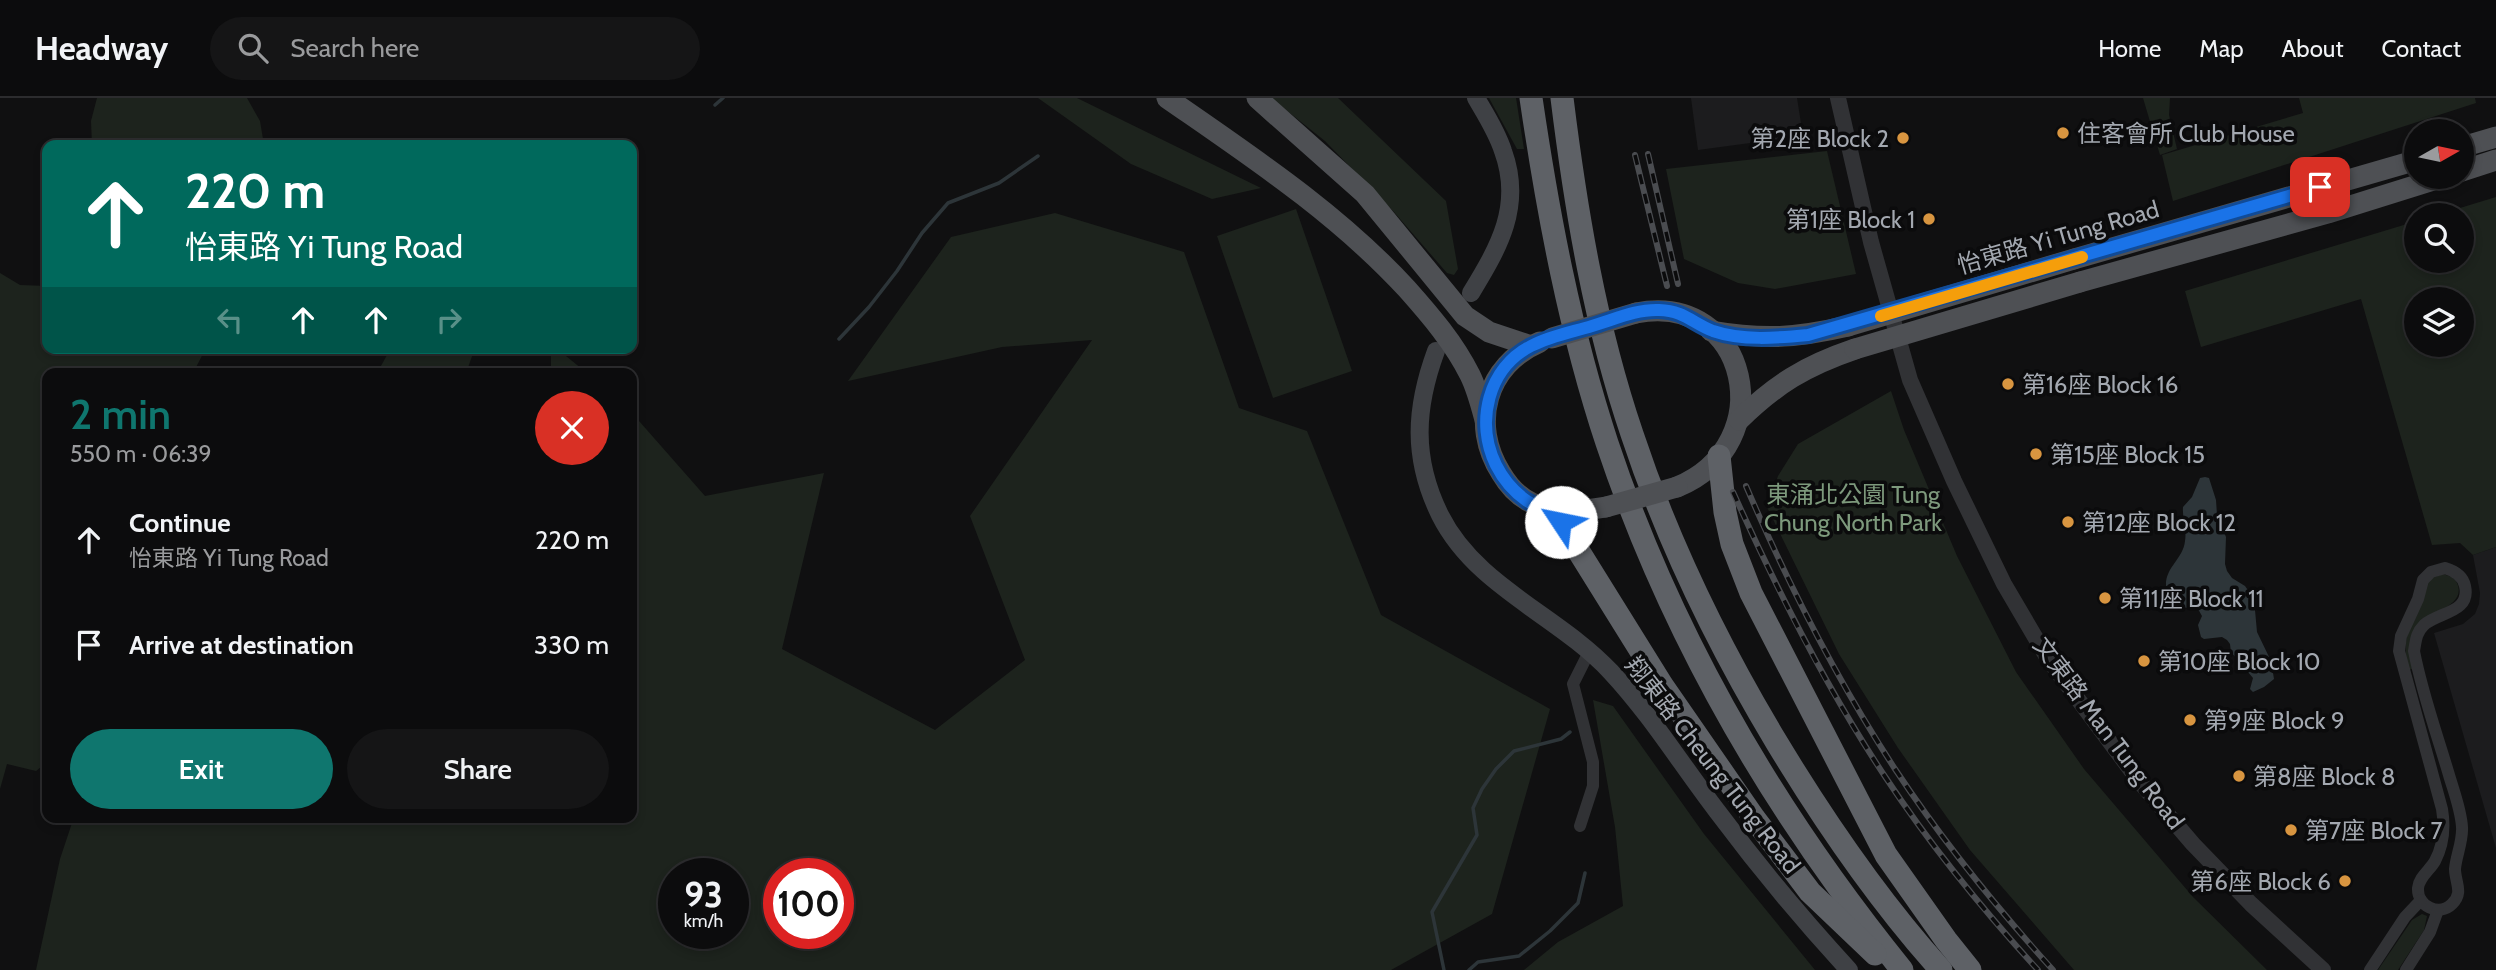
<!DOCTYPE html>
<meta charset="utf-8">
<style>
:root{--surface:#0c0c0d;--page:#151516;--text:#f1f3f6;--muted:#9a9b9d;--line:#2c2c2e;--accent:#0f766e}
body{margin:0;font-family:Cabin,"Noto Sans TC",sans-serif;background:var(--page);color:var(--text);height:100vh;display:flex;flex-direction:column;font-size:26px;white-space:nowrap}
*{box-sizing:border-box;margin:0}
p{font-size:23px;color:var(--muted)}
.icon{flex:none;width:38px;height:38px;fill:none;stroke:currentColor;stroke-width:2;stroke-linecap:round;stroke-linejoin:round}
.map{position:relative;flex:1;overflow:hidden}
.drawer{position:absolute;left:42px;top:270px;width:595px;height:455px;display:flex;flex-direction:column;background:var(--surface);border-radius:14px;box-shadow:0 4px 10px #0003,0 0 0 2px var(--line)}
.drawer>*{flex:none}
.guide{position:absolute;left:42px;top:42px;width:595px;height:214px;border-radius:14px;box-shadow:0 4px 10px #0003,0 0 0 2px var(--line);background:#00695c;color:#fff;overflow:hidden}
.needle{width:46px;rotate:81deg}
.controls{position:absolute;left:2404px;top:21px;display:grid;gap:14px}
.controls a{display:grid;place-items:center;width:70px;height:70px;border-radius:50%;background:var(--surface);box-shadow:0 4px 10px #0003,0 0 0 2px var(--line);font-size:35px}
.speed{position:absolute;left:658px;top:760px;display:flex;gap:14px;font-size:35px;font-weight:700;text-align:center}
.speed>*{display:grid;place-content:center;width:91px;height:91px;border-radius:50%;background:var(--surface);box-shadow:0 4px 10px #0003,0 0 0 2px var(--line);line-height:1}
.speed small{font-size:18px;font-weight:400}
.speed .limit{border:10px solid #d22;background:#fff;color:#111}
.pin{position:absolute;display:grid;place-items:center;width:60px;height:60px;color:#fff;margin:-30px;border-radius:14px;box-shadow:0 4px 10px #0006}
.me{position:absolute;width:77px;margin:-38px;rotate:304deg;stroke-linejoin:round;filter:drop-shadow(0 0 5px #0008)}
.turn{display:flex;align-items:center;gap:24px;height:147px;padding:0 28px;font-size:32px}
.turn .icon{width:91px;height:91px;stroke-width:2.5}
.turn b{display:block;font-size:49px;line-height:60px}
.lanes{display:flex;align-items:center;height:66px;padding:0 28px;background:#0003;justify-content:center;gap:35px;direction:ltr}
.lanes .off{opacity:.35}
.round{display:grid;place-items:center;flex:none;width:74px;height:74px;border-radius:37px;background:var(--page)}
.headline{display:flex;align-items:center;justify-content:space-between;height:119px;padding:0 28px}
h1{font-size:42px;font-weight:600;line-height:52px;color:var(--accent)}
.cta{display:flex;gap:14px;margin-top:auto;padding:14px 28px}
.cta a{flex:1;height:80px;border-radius:42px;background:var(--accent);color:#fff;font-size:28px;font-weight:600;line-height:80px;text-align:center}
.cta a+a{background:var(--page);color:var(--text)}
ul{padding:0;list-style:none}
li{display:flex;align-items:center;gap:21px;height:105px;padding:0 28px}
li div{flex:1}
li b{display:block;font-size:26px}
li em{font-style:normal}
header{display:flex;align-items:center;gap:42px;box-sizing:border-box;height:98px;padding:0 35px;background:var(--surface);border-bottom:2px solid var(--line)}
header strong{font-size:33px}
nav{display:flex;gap:38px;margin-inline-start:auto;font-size:24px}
.search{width:490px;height:63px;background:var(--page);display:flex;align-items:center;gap:18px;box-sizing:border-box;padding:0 24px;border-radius:38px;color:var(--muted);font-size:26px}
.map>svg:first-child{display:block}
</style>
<header>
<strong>Headway</strong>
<div class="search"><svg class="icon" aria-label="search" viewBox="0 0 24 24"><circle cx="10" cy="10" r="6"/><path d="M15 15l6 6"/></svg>Search here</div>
<nav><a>Home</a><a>Map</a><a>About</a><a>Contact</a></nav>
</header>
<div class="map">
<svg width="2496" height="872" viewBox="0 0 2496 872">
<rect width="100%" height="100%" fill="#101011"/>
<g fill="#1c1c1e">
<path d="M 1691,0 L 1797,0 L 1803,38 L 1698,52 Z"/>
<path d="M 2496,449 L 2496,750 L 2434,535 L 2463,526 L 2475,516 L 2479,506 L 2480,495 L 2473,457 Z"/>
</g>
<g fill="#1d231d" fill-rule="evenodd">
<path d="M 97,0 L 247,0 L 260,23 L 264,47 L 92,47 L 91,23 Z"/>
<path d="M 1038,0 L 1077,0 L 1261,90 L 1212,101 L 1131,66 Z"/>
<path d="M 1271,0 L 1338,0 L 1446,103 L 1458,171 L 1454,177 L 1447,175 L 1394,114 L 1325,43 Z"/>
<path d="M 1489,0 L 1516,0 L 1524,51 L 1517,51 Z"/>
<path d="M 2143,0 L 2170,0 L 2169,17 L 2177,51 L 2160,57 Z"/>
<path d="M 2299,0 L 2475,0 L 2476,5 L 2173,103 L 2162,57 L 2303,15 Z"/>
<path d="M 1827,53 L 1856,176 L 1775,191 L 1738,185 L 1684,161 L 1666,71 Z"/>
<path d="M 2496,99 L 2496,449 L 2473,457 L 2460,445 L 2432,447 L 2361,201 L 2201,249 L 2185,193 L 2417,123 L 2417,163 L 2462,163 L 2462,117 L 2437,117 ZM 2417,201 L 2462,201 L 2462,247 L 2417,247 Z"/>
<path d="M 1296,111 L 1352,273 L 1273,300 L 1217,138 Z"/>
<path d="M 1055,115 L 1184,154 L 1239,310 L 1307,333 L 1381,517 L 1550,611 L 1492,816 L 1391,872 L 36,872 L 60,761 L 74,719 L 632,719 L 632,315 L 705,398 L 824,375 L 782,551 L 935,632 L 1025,562 L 970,418 L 1092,242 L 1002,249 L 848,283 L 951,139 ZM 674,775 L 733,775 L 733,835 L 674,835 ZM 779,775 L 838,775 L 838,835 L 779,835 Z"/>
<path d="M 0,175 L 20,187 L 47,188 L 47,250 L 206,250 L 193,275 L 47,275 L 47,664 L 36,673 L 7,666 L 0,691 Z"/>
<path d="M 391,250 L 475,250 L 466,275 L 377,275 Z"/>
<path d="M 551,250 L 556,250 L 587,275 L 551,275 Z"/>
<path d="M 1891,293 L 1904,332 L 1957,458 L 2016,574 L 2084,671 L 2193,799 L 2267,872 L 2074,872 L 1970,752 L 1898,650 L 1839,556 L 1767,409 L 1778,378 L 1798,346 Z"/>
<path d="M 2443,476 C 2449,478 2454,479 2457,485 C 2467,506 2433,514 2421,523 L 2412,571 L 2408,572 C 2400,537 2414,517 2427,485 L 2432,480 Z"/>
<path d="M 1593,602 L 1613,608 L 1704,736 L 1815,872 L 1524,872 L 1558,844 L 1623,808 L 1615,729 Z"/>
<path d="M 2422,816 L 2427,818 L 2424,832 L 2398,872 L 2378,872 L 2412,822 Z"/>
</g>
<path fill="#2d3539" d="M 2205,379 L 2209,380 L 2216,402 L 2217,417 L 2226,439 L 2225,466 L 2227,473 L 2232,480 L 2245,488 L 2254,501 L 2257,534 L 2271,563 L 2274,581 L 2264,589 L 2253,594 L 2250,591 L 2253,580 L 2231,554 L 2230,546 L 2227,542 L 2222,539 L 2204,541 L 2201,539 L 2198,527 L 2202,518 L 2198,511 C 2183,509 2170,510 2167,494 C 2161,471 2183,463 2185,443 C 2187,432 2182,420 2183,409 L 2192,399 L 2200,380 Z"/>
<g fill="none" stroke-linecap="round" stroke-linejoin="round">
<g stroke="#2d3539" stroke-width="3.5">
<path d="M 715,7 L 723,0"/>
<path d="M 839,241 L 869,209 L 897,173 L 922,135 L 948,105 L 999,85 L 1038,58"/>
<path d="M 1444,872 L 1432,814 L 1477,737 L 1473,710 L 1482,691 L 1496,671 L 1514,653 L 1561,641 L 1570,634"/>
<path d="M 1469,872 L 1478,864 L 1519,858 L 1550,833 L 1578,805 L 1585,775"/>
</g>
<g stroke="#313235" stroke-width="12">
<path d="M 2445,470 C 2455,473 2463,478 2465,488 C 2471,515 2438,514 2424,527 C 2416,535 2416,542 2414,553 C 2422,595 2437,636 2449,677 C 2454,694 2461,712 2462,729 C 2463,743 2456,758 2455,771 C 2455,784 2464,795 2452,806 C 2439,819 2417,808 2418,790 C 2419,779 2430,772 2435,763 C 2444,746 2445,729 2442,711 L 2399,553 L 2401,538 L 2418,501 L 2423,482 L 2431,474 Z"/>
<path d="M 1580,728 L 1593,688 L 1593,664 L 1573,586 L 1589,554"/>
<path d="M 2370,872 L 2405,819 L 2421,802"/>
<path d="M 2406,872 L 2430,834 L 2438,812"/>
</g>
<path stroke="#313235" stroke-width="16" d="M 1838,0 L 1871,144 L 1910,282 L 1954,383 L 2004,486 L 2048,561 L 2139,683 L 2193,746 L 2251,806 L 2323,872"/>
<g stroke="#3f4145" stroke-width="18">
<path d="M 1471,195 C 1499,149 1523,108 1503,53 C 1497,34 1486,17 1476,0"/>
<path d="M 1436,253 C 1415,310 1412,360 1440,417 C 1476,489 1558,517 1611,574 C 1651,617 1681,666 1717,713 C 1758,768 1802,821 1849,872"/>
</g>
<g stroke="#4e5054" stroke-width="21">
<path d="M 1167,0 C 1252,59 1337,115 1407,191 C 1431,218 1454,245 1470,277 C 1477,291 1481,307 1485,322"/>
<path d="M 1257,0 L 1365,96 L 1465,218 L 1489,234 L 1531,248"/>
<path d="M 2462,49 L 2496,39"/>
<path d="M 2462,73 L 2496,62"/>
<path d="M 2074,161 L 2417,62"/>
<path d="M 2080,184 L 2328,115 L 2443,79"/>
<path d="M 1636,215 C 1749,193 1782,346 1677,389"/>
<path d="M 1711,233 C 1764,242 1796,240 1848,228"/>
<path d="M 1540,244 C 1486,267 1470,326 1501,375 C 1508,387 1519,399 1532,405 C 1555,416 1581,413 1606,409"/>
<path d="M 1739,322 C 1776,286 1805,268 1855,251"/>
</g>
<g stroke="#5e6166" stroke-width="23">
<path d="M 1531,0 C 1548,116 1570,233 1607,345 C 1671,537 1775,715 1902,872"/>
<path d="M 1562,0 C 1576,113 1595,227 1632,336 C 1668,445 1718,547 1777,645 C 1826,726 1878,802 1941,872"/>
<path d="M 1719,358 L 1725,414 L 1732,446 L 1751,495 L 1886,757 L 1946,842 L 1970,872"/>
<path d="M 1553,412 L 1662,587 L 1754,720 L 1810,794 L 1875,856"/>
</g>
<g stroke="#4a4c50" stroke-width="6">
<g id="rail">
<path d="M 1648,56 L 1678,186"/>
<path d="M 1635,57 L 1667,188"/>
<path d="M 1746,388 C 1788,486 1837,582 1895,671 C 1942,742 1996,809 2053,872"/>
<path d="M 1733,394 C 1777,492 1826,590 1886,680 C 1931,748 1983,812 2038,872"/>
</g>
</g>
<use href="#rail" stroke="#0b0b0c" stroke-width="3.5" stroke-dasharray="10" stroke-linecap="butt"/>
<g stroke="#4e5054" stroke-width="21">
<path d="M 1848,228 L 2074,161"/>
<path d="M 1552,240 L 1636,215"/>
<path d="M 1855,251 L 2080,184"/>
<path d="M 1606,409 L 1677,389"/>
</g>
</g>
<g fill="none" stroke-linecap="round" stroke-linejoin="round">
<g stroke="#114b97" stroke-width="18">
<path id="route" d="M 1561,424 C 1549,406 1543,413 1527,403 C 1514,394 1503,381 1496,367 C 1475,324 1488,270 1531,248 C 1550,238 1572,234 1592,228 C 1613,222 1636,211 1659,212 C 1685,213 1692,225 1713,233 C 1742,243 1777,240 1808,237 L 2320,89"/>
</g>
<use href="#route" stroke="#1a73e8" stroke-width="12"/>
<path stroke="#f59e0b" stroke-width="12" d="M 1881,218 L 2082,159"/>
</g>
<g fill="#d89540" stroke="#0b0b0c" stroke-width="2.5">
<circle cx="2063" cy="35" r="7"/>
<circle cx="1903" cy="40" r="7"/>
<circle cx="1929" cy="121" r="7"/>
<circle cx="2008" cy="286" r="7"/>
<circle cx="2036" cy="356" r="7"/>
<circle cx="2068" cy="424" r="7"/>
<circle cx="2105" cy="500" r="7"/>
<circle cx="2144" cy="563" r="7"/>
<circle cx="2190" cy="622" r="7"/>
<circle cx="2239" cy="678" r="7"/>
<circle cx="2291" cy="732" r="7"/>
<circle cx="2345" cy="783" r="7"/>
</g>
<g text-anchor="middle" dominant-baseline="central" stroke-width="7" stroke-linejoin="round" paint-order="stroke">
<g font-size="24" fill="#a3a8b0" stroke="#0b0b0c" text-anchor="start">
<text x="2077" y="35">住客會所 Club House</text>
<text x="1889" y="40" text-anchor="end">第2座 Block 2</text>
<text x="1915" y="121" text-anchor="end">第1座 Block 1</text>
<text x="2022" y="286">第16座 Block 16</text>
<text x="2050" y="356">第15座 Block 15</text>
<text x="2082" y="424">第12座 Block 12</text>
<text x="2119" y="500">第11座 Block 11</text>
<text x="2158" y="563">第10座 Block 10</text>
<text x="2204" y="622">第9座 Block 9</text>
<text x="2253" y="678">第8座 Block 8</text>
<text x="2305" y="732">第7座 Block 7</text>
<text x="2331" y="783" text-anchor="end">第6座 Block 6</text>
</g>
<g font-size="24" fill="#a3a8b0" stroke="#0b0b0c">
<text transform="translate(2058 139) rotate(-16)">怡東路 Yi Tung Road</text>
<text transform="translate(2109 635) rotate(53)">文東路 Man Tung Road</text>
<text transform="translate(1713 667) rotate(52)">翔東路 Cheung Tung Road</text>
</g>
<g font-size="24" fill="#7d997c" stroke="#0b0b0c">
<text x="1853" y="396">東涌北公園 Tung<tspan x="1853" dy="28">Chung North Park</tspan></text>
</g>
</g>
</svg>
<div class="controls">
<a><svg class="needle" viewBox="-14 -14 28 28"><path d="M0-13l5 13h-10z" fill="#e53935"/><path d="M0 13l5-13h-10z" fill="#9a9b9d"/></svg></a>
<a><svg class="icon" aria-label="search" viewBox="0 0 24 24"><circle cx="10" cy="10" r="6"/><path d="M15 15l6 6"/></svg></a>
<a><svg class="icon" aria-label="layers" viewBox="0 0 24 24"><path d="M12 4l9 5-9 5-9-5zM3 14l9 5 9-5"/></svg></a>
</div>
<div class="speed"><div>93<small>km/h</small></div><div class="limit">100</div></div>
<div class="pin" style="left:2320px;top:89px;background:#d93025"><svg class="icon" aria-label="arrive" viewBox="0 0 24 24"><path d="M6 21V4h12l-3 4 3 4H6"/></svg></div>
<svg class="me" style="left:1561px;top:424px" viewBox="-20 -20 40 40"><circle r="19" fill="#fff"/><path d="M0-13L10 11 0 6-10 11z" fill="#1a73e8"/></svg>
<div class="guide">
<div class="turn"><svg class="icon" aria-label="ahead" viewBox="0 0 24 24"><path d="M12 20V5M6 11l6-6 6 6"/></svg><div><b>220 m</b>怡東路 Yi Tung Road</div></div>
<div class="lanes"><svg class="icon off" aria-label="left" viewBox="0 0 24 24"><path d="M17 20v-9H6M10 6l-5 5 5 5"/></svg><svg class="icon" aria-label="ahead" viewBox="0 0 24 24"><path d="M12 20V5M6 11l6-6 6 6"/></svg><svg class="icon" aria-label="ahead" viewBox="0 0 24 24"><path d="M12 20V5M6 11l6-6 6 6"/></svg><svg class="icon off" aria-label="right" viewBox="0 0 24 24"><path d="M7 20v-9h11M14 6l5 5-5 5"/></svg></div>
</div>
<section class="drawer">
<div class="headline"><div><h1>2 min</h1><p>550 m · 06:39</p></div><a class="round" style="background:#d93025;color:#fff"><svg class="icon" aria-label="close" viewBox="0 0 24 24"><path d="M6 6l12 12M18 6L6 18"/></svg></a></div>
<ul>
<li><svg class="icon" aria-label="ahead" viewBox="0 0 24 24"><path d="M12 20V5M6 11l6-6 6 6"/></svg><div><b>Continue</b><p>怡東路 Yi Tung Road</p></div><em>220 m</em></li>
<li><svg class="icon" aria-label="arrive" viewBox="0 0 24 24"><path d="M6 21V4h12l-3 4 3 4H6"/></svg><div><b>Arrive at destination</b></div><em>330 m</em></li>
</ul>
<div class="cta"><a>Exit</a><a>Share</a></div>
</section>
</div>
